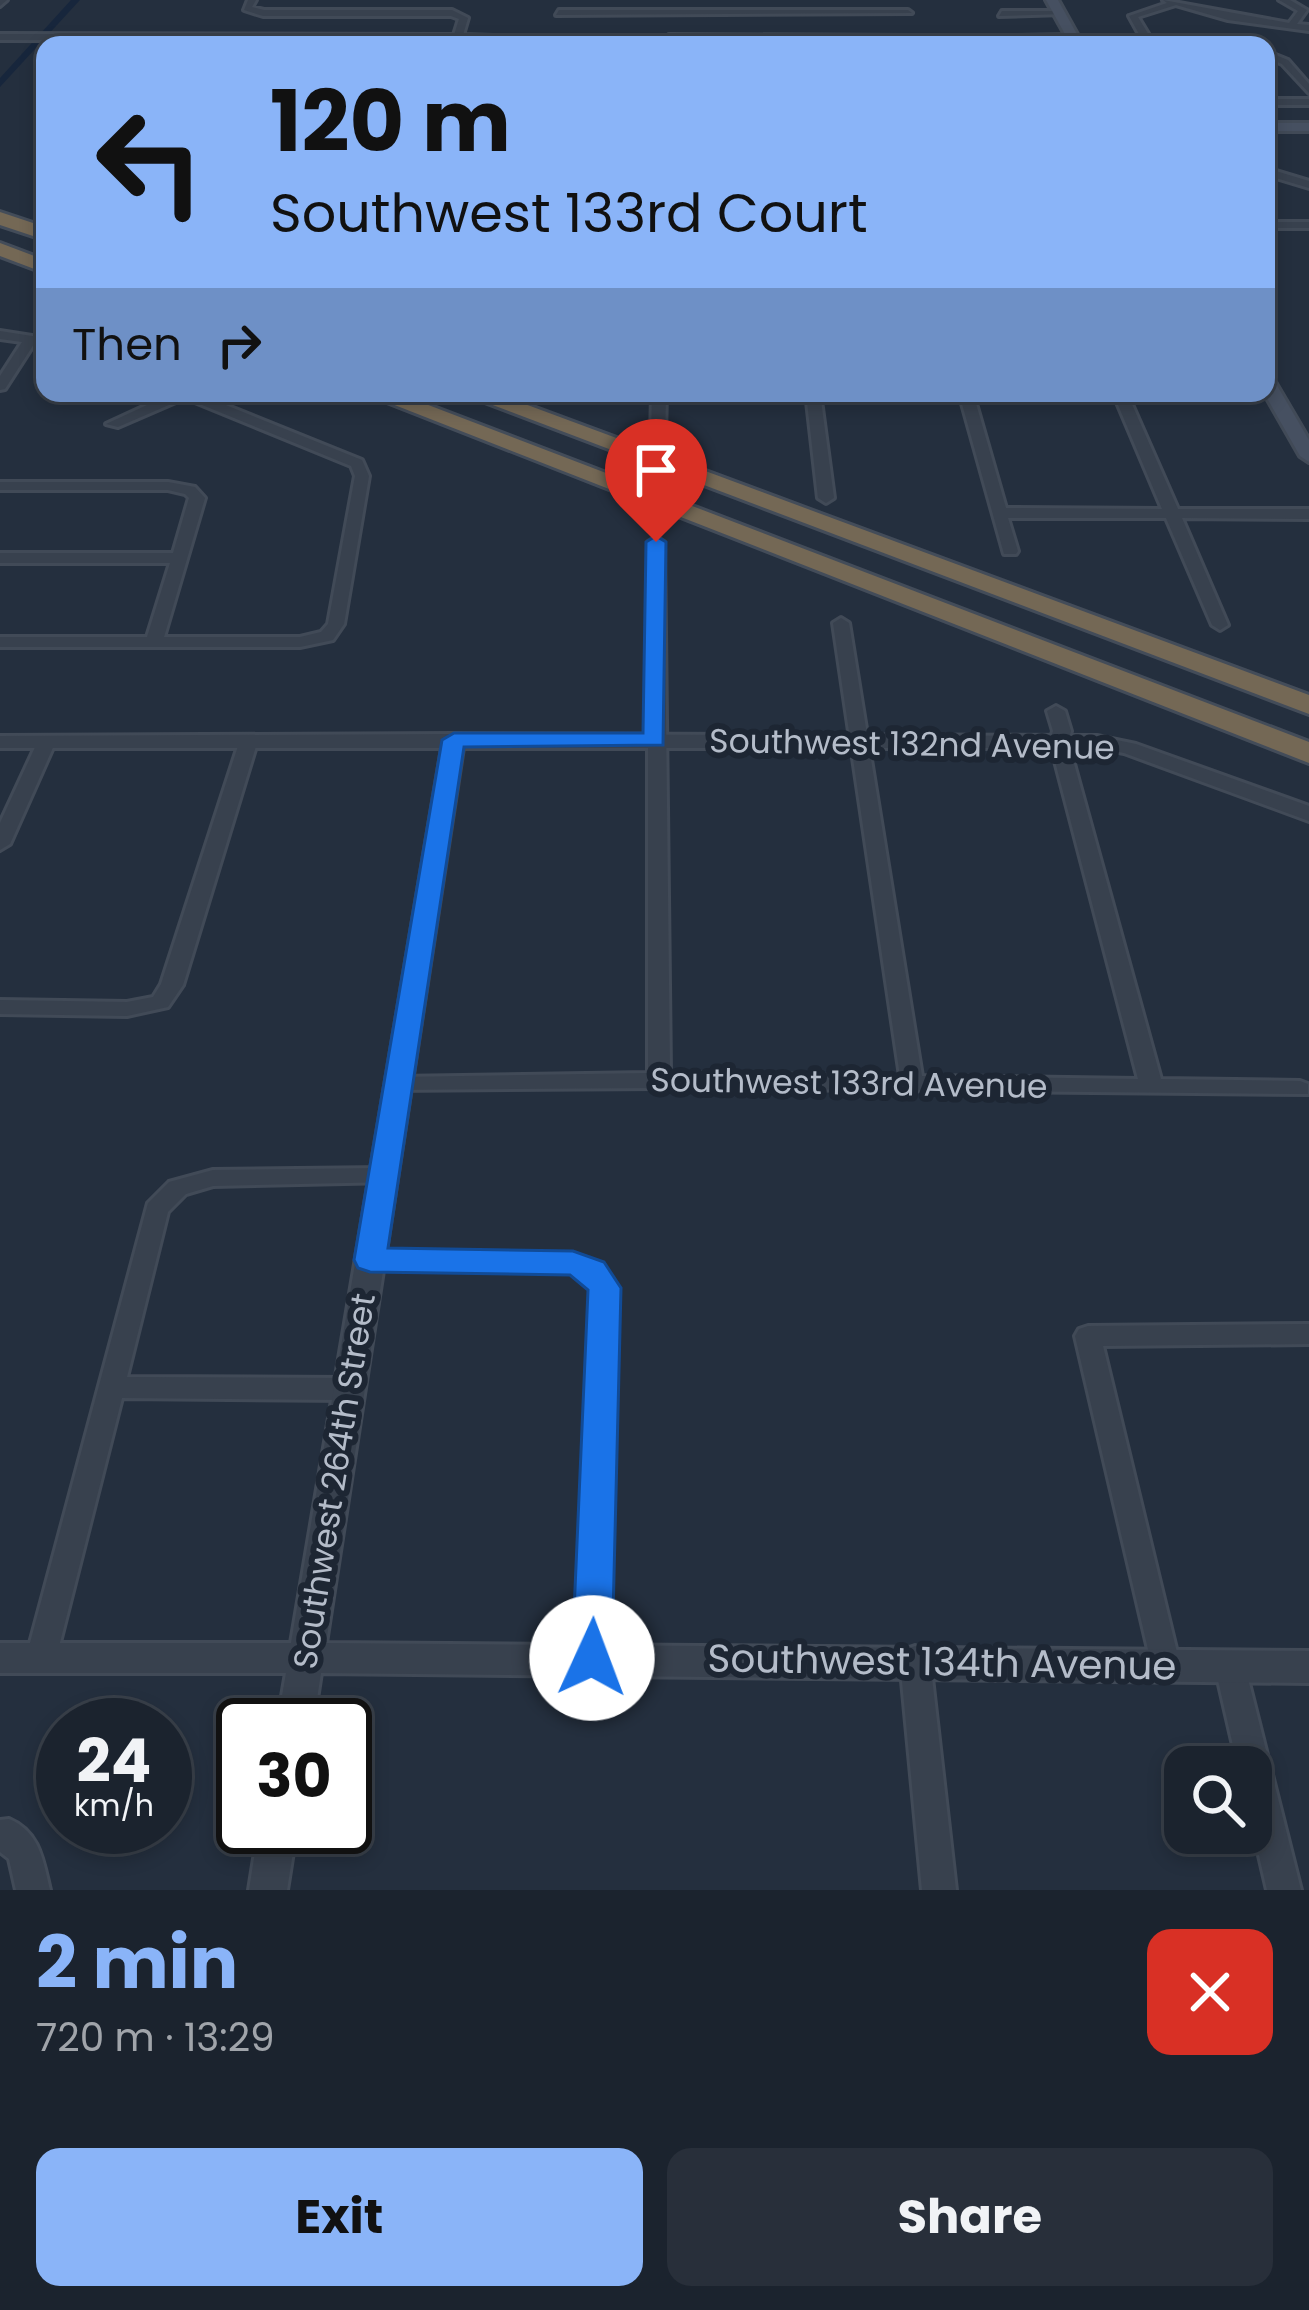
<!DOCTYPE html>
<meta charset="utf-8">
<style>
:root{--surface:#1b232e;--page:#282f3a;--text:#f1f3f6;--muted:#a0a4aa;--line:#39404a;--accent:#8ab4f8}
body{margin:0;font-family:Poppins,sans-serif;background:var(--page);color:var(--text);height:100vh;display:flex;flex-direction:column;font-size:45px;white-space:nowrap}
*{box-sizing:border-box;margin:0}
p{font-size:39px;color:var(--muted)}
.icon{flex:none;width:66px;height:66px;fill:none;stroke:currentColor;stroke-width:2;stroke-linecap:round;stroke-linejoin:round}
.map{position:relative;height:1890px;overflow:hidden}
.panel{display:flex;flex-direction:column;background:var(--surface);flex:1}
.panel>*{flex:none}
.banner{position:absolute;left:36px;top:36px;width:1239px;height:366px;border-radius:24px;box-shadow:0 6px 18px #0003,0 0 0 3px var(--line);background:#8ab4f8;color:#111;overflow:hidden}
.buttons{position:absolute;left:1164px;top:1746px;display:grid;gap:24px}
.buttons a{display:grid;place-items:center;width:108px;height:108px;border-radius:24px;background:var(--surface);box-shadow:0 6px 18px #0003,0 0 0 3px var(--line);font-size:60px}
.speed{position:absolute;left:36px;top:1698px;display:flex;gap:24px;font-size:60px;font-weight:700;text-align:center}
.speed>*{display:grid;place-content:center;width:156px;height:156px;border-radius:50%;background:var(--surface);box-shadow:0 6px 18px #0003,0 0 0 3px var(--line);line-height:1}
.speed small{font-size:30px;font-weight:400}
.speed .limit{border:6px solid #111;border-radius:18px;background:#fff;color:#111}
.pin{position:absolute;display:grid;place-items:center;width:102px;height:102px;color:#fff;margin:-123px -51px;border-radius:50% 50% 50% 0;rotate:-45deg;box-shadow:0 0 12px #0007}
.pin .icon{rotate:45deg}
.me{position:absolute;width:132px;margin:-66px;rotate:2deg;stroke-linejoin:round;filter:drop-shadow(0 0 9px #0008)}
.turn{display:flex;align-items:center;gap:42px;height:252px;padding:0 36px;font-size:54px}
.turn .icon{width:156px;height:156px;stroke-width:2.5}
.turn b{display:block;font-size:84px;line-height:102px}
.then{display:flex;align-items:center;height:114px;padding:0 36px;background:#0003;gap:24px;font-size:45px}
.round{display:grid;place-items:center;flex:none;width:126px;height:126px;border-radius:24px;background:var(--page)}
.head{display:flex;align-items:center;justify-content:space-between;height:204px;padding:0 36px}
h1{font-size:72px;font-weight:700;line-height:90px;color:var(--accent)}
.button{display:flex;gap:24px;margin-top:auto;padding:24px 36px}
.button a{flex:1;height:138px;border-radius:24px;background:var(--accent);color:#111;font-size:48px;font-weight:700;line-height:138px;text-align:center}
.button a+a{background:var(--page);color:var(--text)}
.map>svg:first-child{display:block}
</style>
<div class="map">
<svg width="1309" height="1890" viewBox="0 0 1309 1890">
<rect width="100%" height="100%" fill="#242f3e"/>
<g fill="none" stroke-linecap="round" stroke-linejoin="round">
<path fill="#17263c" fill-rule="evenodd" d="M 71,0 L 80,0 L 0,87 L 0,78 Z"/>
<g stroke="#414a57" stroke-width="6">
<g id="minor">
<path d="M 0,0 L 7,0 L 0,6 Z"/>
<path d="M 248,0 L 256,0 L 252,7 L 264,10 L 452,10 L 468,18 L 463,35 L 560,38 L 462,41 L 461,45 L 451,45 L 453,41 L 0,40 L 0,34 L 454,35 L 459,19 L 451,16 L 263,16 L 244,10 Z"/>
<path d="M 1163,0 L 1289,23 L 1298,11 L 1279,0 L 1290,0 L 1307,10 L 1297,24 L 1309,25 L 1309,31 L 1228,20 L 1176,5 L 1138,17 L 1155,45 L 1145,45 L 1129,16 L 1167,3 Z"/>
<path d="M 559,10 L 908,10 L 912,13 L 556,15 Z"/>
<path d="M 1002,11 L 1060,11 L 1064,14 L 999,16 Z"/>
<path d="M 669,35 L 917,36 L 922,39 L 917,42 L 666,40 Z"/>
<path d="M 1011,36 L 1073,35 L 1078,38 L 1008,41 Z"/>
<path d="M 1167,39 L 1200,45 L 1164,44 Z"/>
<path d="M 1266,51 L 1288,60 L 1309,84 L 1309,93 L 1282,64 L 1266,57 Z"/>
<rect x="1266" y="99" width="43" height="6"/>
<path d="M 1266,168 L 1309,181 L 1309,188 L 1266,175 Z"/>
<rect x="1266" y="222" width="43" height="6"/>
<path d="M 0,331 L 45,338 L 45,346 L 34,344 L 5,389 L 0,390 L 0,376 L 22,342 L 0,339 Z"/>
<path d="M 173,393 L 196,393 L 362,460 L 369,476 L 344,624 L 333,640 L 300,647 L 0,647 L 0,637 L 147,637 L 170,563 L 0,563 L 0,553 L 173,553 L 189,498 L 185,494 L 168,490 L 0,490 L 0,482 L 168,482 L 195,487 L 205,498 L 164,637 L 300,637 L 321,632 L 328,624 L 355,476 L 351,466 L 185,398 L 118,427 L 106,424 Z"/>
<path d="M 652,393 L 666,393 L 665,438 L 658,442 L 651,438 Z"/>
<path d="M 806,393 L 820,393 L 834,498 L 826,503 L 818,498 Z"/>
<path d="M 959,393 L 973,393 L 1006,508 L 1162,509 L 1113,393 L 1127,393 L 1178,509 L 1309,509 L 1309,519 L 1182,518 L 1228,625 L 1220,630 L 1212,625 L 1166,518 L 1008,518 L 1018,551 L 1016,554 L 1004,554 Z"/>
<path d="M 656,537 L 664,542 L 670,1073 L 900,1076 L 833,623 L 841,618 L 849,623 L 922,1076 L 1138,1079 L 1050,742 L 1053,731 L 1047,711 L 1056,706 L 1065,711 L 1071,731 L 1068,742 L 1161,1079 L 1300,1081 L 1308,1084 L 1308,1094 L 659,1088 L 390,1090 L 387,1085 L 390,1080 L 398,1077 L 648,1073 L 648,542 Z"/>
<path d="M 46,737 L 55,743 L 10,844 L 0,850 L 0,823 L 37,743 Z"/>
<path d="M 248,737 L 257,743 L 183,985 L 168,1007 L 127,1016 L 0,1014 L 0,1000 L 127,1002 L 153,997 L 161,984 L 239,743 Z"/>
<path d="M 383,1168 L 391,1170 L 395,1176 L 391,1182 L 213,1186 L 186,1194 L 168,1212 L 127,1377 L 349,1378 L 358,1382 L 362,1389 L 358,1396 L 349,1400 L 122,1398 L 56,1658 L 52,1668 L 41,1672 L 30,1668 L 26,1658 L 148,1203 L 169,1182 L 213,1170 Z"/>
<path d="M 370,1251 L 573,1254 C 595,1260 606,1268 618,1288 L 607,1658 L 603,1668 L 592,1672 L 581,1668 L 577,1658 L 592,1290 L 583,1278 L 570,1272 L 370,1269 L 361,1267 L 357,1260 L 361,1253 Z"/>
<path d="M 1309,1324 L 1309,1344 L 1103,1346 L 1180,1665 L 1176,1675 L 1165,1679 L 1154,1675 L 1075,1336 L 1079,1329 L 1088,1326 Z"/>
<path d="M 915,1646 L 926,1650 L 930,1660 L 956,1890 L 922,1890 L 900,1660 L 904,1650 Z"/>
<path d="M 1230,1653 L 1241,1657 L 1245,1667 L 1301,1890 L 1267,1890 L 1251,1821 L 1251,1767 L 1238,1767 L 1215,1667 L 1219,1657 Z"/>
<path d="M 9,1819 C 40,1832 43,1861 50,1890 L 16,1890 L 9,1859 L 0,1852 L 0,1820 Z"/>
</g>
</g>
<g stroke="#414a57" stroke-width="6">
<g id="tertiary">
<path d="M 454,734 L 1097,736 L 1136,744 L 1309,806 L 1309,821 L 1124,753 L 1097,748 L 463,748 L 326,1643 L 1309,1651 L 1309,1683 L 321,1673 L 313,1725 L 277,1725 L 286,1673 L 0,1673 L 0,1643 L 291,1643 L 442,748 L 0,748 L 0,736 Z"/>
<path d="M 259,1827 L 297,1827 L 287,1890 L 249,1890 Z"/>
</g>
</g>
<g stroke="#414a57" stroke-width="6">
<g id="secondary">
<path d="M 1046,0 L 1058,0 L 1083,45 L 1071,45 Z"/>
<rect x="1266" y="123" width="43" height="8"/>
<path d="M 1266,377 L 1275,382 L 1309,440 L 1309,462 L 1300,456 L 1264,393 Z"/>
</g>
</g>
<g stroke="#434c59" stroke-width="6">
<g id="motorway">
<path d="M 0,212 L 45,227 L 45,240 L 0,225 Z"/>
<path d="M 0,243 L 45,260 L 45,273 L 0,256 Z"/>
<path d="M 364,393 L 397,393 L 1309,742 L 1309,763 Z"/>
<path d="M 461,393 L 495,393 L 1309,695 L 1309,714 Z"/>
</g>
</g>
<use href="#minor" fill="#38414e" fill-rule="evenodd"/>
<use href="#tertiary" fill="#38414e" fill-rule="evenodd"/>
<use href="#secondary" fill="#465061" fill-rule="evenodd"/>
<use href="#motorway" fill="#746855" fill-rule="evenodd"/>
</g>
<path fill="#1a73e8" stroke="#114b97" stroke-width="3" d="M 656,536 L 666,542 L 663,745 L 464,747 L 388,1248 L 573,1251 L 604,1262 L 621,1288 L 612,1658 L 606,1670 L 592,1675 L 578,1670 L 572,1658 L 588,1290 L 570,1275 L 370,1272 L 358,1268 L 354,1260 L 442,740 L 454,733 L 643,733 L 646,542 Z"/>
<g text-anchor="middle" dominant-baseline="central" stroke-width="12" stroke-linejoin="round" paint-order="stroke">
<g font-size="33" fill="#b4bcc9" stroke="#1d2633">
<text transform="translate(912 744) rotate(1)">Southwest 132nd Avenue</text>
<text transform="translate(849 1083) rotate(1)">Southwest 133rd Avenue</text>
<text transform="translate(334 1481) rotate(-81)">Southwest 264th Street</text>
</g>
<g font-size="39" fill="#b4bcc9" stroke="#1d2633">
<text transform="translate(942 1662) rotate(1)">Southwest 134th Avenue</text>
</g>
</g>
</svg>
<div class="buttons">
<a><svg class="icon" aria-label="search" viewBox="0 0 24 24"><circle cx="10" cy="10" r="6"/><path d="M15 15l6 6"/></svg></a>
</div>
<div class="speed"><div>24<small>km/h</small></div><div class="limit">30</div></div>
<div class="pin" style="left:656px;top:542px;background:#d93025"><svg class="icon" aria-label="arrive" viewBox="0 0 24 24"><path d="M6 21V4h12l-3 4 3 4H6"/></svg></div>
<svg class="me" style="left:592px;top:1658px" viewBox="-20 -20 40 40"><circle r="19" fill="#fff"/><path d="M0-13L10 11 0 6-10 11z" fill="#1a73e8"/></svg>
<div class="banner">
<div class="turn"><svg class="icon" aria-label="left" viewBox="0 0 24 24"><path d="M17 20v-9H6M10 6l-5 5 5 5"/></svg><div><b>120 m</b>Southwest 133rd Court</div></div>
<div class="then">Then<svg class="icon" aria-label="right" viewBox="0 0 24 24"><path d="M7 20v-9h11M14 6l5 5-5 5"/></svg></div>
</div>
</div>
<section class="panel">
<div class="head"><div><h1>2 min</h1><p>720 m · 13:29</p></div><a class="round" style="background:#d93025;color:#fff"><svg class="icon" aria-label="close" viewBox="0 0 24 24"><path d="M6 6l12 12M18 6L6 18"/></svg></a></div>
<div class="button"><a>Exit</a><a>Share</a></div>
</section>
